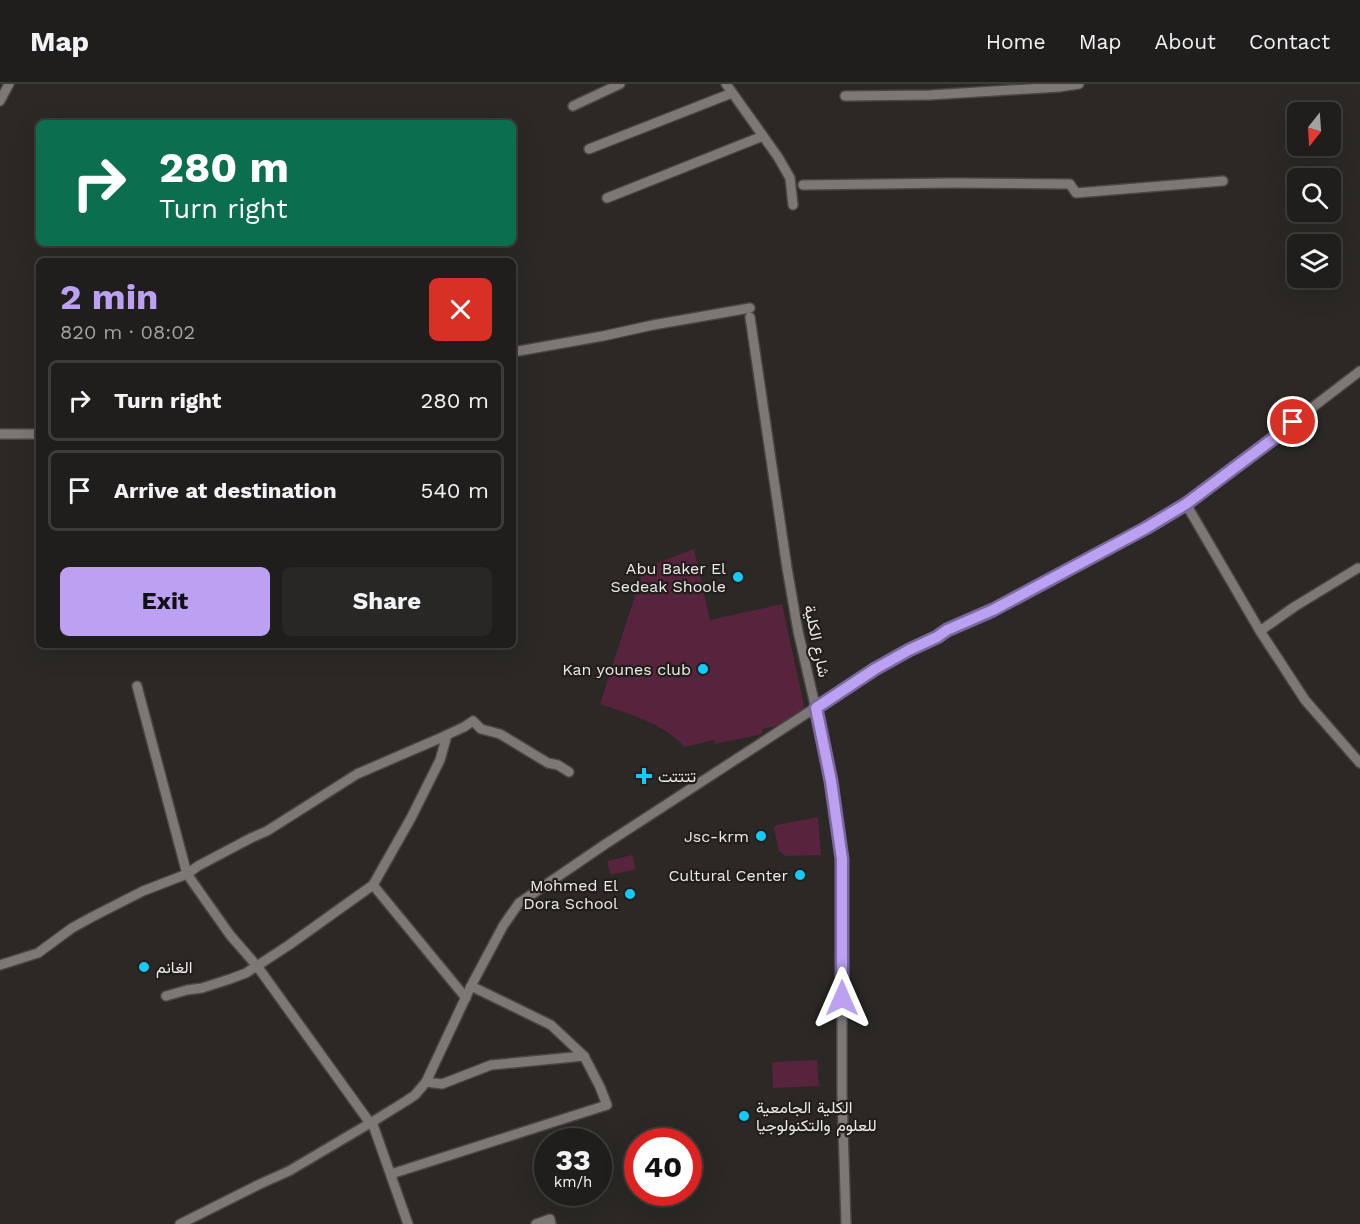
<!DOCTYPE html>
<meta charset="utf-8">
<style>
:root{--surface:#201e1c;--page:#282725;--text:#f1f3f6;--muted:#a2a2a3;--line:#3d3c3b;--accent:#bca0f2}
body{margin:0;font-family:"Work Sans",Vazirmatn,sans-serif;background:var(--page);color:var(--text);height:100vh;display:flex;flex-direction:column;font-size:22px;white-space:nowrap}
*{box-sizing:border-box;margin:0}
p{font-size:20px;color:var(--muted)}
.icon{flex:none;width:33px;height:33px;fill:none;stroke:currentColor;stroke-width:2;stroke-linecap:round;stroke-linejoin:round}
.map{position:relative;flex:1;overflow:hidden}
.drawer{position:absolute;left:36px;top:174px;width:480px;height:390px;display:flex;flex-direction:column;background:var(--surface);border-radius:9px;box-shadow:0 6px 24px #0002,0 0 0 2px var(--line)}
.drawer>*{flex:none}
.banner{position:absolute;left:36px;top:36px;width:480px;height:126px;border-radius:9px;box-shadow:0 6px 24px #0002,0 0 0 2px var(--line);background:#0b6e4f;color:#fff;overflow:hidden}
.needle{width:39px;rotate:197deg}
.buttons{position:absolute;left:1287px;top:18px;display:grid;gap:12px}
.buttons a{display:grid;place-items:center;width:54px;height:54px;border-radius:9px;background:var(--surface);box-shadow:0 6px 24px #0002,0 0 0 2px var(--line);font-size:30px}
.speed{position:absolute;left:534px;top:1044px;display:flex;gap:12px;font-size:30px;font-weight:700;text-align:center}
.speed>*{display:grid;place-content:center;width:78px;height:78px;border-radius:50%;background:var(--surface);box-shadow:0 6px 24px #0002,0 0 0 2px var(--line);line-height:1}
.speed small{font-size:15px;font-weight:400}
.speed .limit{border:9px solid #d22;background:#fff;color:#111}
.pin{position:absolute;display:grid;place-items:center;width:51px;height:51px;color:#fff;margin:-26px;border:3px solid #fff;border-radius:50%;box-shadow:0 2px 6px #0007}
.me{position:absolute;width:66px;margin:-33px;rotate:0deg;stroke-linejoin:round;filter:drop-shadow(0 0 4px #0008)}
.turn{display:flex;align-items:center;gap:21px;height:126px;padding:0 24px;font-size:27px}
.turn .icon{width:78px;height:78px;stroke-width:2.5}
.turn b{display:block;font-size:42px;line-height:51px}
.round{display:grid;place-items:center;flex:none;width:63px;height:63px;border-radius:9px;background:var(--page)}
.headline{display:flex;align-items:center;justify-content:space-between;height:102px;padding:0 24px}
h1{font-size:36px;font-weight:700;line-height:45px;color:var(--accent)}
.cta{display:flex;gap:12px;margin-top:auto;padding:12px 24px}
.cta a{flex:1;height:69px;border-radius:9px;background:var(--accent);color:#111;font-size:24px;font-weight:700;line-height:69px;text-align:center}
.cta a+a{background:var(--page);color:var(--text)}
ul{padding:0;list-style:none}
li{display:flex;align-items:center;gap:18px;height:81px;margin:0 12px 9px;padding:0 12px;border:3px solid var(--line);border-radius:9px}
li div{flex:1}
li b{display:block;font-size:22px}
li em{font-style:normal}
header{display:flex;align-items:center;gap:36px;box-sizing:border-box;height:84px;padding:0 30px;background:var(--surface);border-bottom:2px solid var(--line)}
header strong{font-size:28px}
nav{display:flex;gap:33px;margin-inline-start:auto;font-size:21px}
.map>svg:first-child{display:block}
</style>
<header>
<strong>Map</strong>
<nav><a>Home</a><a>Map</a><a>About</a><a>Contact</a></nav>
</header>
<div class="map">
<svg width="1360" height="1140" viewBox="0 0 1360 1140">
<rect width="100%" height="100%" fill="#2b2825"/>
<g fill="#58233c">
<path d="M 694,465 L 710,536 L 782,520 L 805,626 L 796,638 L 762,645 L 762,650 L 715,660 L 714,656 L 685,663 C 661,638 631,631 600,620 L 644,484 Z"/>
<path d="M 818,733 L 821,771 L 785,772 L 779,767 L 774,744 L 777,741 Z"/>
<path d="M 632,771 L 636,785 L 611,791 L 607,777 Z"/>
<path d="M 817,976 L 819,1002 L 773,1004 L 772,978 Z"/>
</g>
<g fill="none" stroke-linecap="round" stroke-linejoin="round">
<g stroke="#484542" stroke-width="12">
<g id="minor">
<path d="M 726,0 L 778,73 L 790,94 L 793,121"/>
<path d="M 845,12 L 930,11 L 1059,3 L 1079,0"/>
<path d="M 0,17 L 9,0"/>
<path d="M 573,22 L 620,0"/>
<path d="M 589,65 L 732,9"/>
<path d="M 803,101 L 953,99 L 1070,100 L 1076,109 L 1223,97"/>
<path d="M 607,114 L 763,52"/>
<path d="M 750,233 L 787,484 L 798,547 L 825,665 L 834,718 L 842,775 L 842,1009 L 846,1140"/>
<path d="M 513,268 L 603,252 L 653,241 L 750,224"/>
<path d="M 0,350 L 39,350"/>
<path d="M 1186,420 L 1260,547 L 1305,616 L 1360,679"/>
<path d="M 1260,547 L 1294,523 L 1358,484"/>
<path d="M 137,602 L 187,790 L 230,851 L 257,882 L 370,1039"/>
<path d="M 373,801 L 466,914"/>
<path d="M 0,881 L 38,869 L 72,844 L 92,833 L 143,807 L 187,790 L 198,782 L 251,754 L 267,747 L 357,690 L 438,655 L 464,643 L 473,637 L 481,645 L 500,650 L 548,679 L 558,681 L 569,688"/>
<path d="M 166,912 L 187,906 L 202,904 L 230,895 L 246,889 L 289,861 L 373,801 L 411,734 L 440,676 L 447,651"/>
<path d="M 426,998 L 442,1000 L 491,981 L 584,972"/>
<path d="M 372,1038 L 408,1140"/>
<path d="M 391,1090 L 607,1021 L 600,1003 L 584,972 L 551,941 L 471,902"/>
<path d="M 180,1140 L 260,1100 L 289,1087 L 377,1035 L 406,1017 L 415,1011 L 426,998 L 471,902 L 503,842 L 519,819 L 604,761 L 875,585 L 909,565 L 937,553 L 947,546 L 993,526 L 1146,444 L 1186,420 L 1360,287"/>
<path d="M 536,1140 L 550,1135 L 551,1140"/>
</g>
</g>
<use href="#minor" stroke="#7d7875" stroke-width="9"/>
</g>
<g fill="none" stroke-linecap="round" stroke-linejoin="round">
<g stroke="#7a689d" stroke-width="15">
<path id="route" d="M 842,914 L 842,775 L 831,697 L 816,624 L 875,585 L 909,566 L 937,553 L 947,546 L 993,526 L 1146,444 L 1186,420 L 1277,352 L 1293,338"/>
</g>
<use href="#route" stroke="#bca0f2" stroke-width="10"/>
</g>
<g fill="#12cafb" stroke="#221e1b" stroke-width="2">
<circle cx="738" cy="493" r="6"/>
<circle cx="703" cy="585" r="6"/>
<path d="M641 683h6v6h6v6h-6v6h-6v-6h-6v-6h6z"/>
<circle cx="761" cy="752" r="6"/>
<circle cx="800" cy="791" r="6"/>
<circle cx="630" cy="810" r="6"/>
<circle cx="144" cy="883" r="6"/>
<circle cx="744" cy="1032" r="6"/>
</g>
<g text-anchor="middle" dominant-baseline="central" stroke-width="4.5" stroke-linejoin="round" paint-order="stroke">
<g font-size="16" fill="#eceae8" stroke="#221e1b" text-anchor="end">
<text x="726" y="484">Abu Baker El<tspan x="726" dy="18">Sedeak Shoole</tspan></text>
<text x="691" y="585">Kan younes club</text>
<text x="658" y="692" text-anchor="start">تتتتت</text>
<text x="749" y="752">Jsc-krm</text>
<text x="788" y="791">Cultural Center</text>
<text x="618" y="801">Mohmed El<tspan x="618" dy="18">Dora School</tspan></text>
<text x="156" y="883" text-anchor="start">الغانم</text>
<text x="756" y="1023" text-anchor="start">الكلية الجامعية<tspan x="756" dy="18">للعلوم والتكنولوجيا</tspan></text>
</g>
<g font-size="16" fill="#eceae8" stroke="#221e1b">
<text transform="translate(817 557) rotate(78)">شارع الكلية</text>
</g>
</g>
</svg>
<div class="buttons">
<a><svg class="needle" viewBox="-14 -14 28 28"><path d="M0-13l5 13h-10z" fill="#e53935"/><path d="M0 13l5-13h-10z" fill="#a2a2a3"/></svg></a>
<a><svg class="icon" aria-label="search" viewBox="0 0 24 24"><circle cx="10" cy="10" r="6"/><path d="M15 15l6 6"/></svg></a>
<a><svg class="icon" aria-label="layers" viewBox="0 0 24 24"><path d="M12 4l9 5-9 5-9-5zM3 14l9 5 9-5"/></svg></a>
</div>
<div class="speed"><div>33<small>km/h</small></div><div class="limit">40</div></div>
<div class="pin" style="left:1293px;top:338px;background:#d93025"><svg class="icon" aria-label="arrive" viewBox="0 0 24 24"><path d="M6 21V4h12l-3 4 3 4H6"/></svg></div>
<svg class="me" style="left:842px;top:914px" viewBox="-20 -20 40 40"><path d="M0-17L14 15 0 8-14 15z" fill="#bca0f2" stroke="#fff" stroke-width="4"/></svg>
<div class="banner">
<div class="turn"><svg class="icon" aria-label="right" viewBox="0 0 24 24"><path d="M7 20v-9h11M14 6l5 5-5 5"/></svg><div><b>280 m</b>Turn right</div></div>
</div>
<section class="drawer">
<div class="headline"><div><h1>2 min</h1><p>820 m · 08:02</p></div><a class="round" style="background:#d93025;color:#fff"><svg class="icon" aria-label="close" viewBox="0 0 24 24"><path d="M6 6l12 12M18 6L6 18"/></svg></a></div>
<ul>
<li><svg class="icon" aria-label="right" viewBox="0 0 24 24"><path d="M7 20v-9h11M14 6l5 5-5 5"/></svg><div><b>Turn right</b></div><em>280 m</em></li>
<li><svg class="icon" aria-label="arrive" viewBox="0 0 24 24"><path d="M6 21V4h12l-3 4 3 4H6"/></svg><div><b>Arrive at destination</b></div><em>540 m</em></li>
</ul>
<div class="cta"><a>Exit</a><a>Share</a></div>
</section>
</div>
